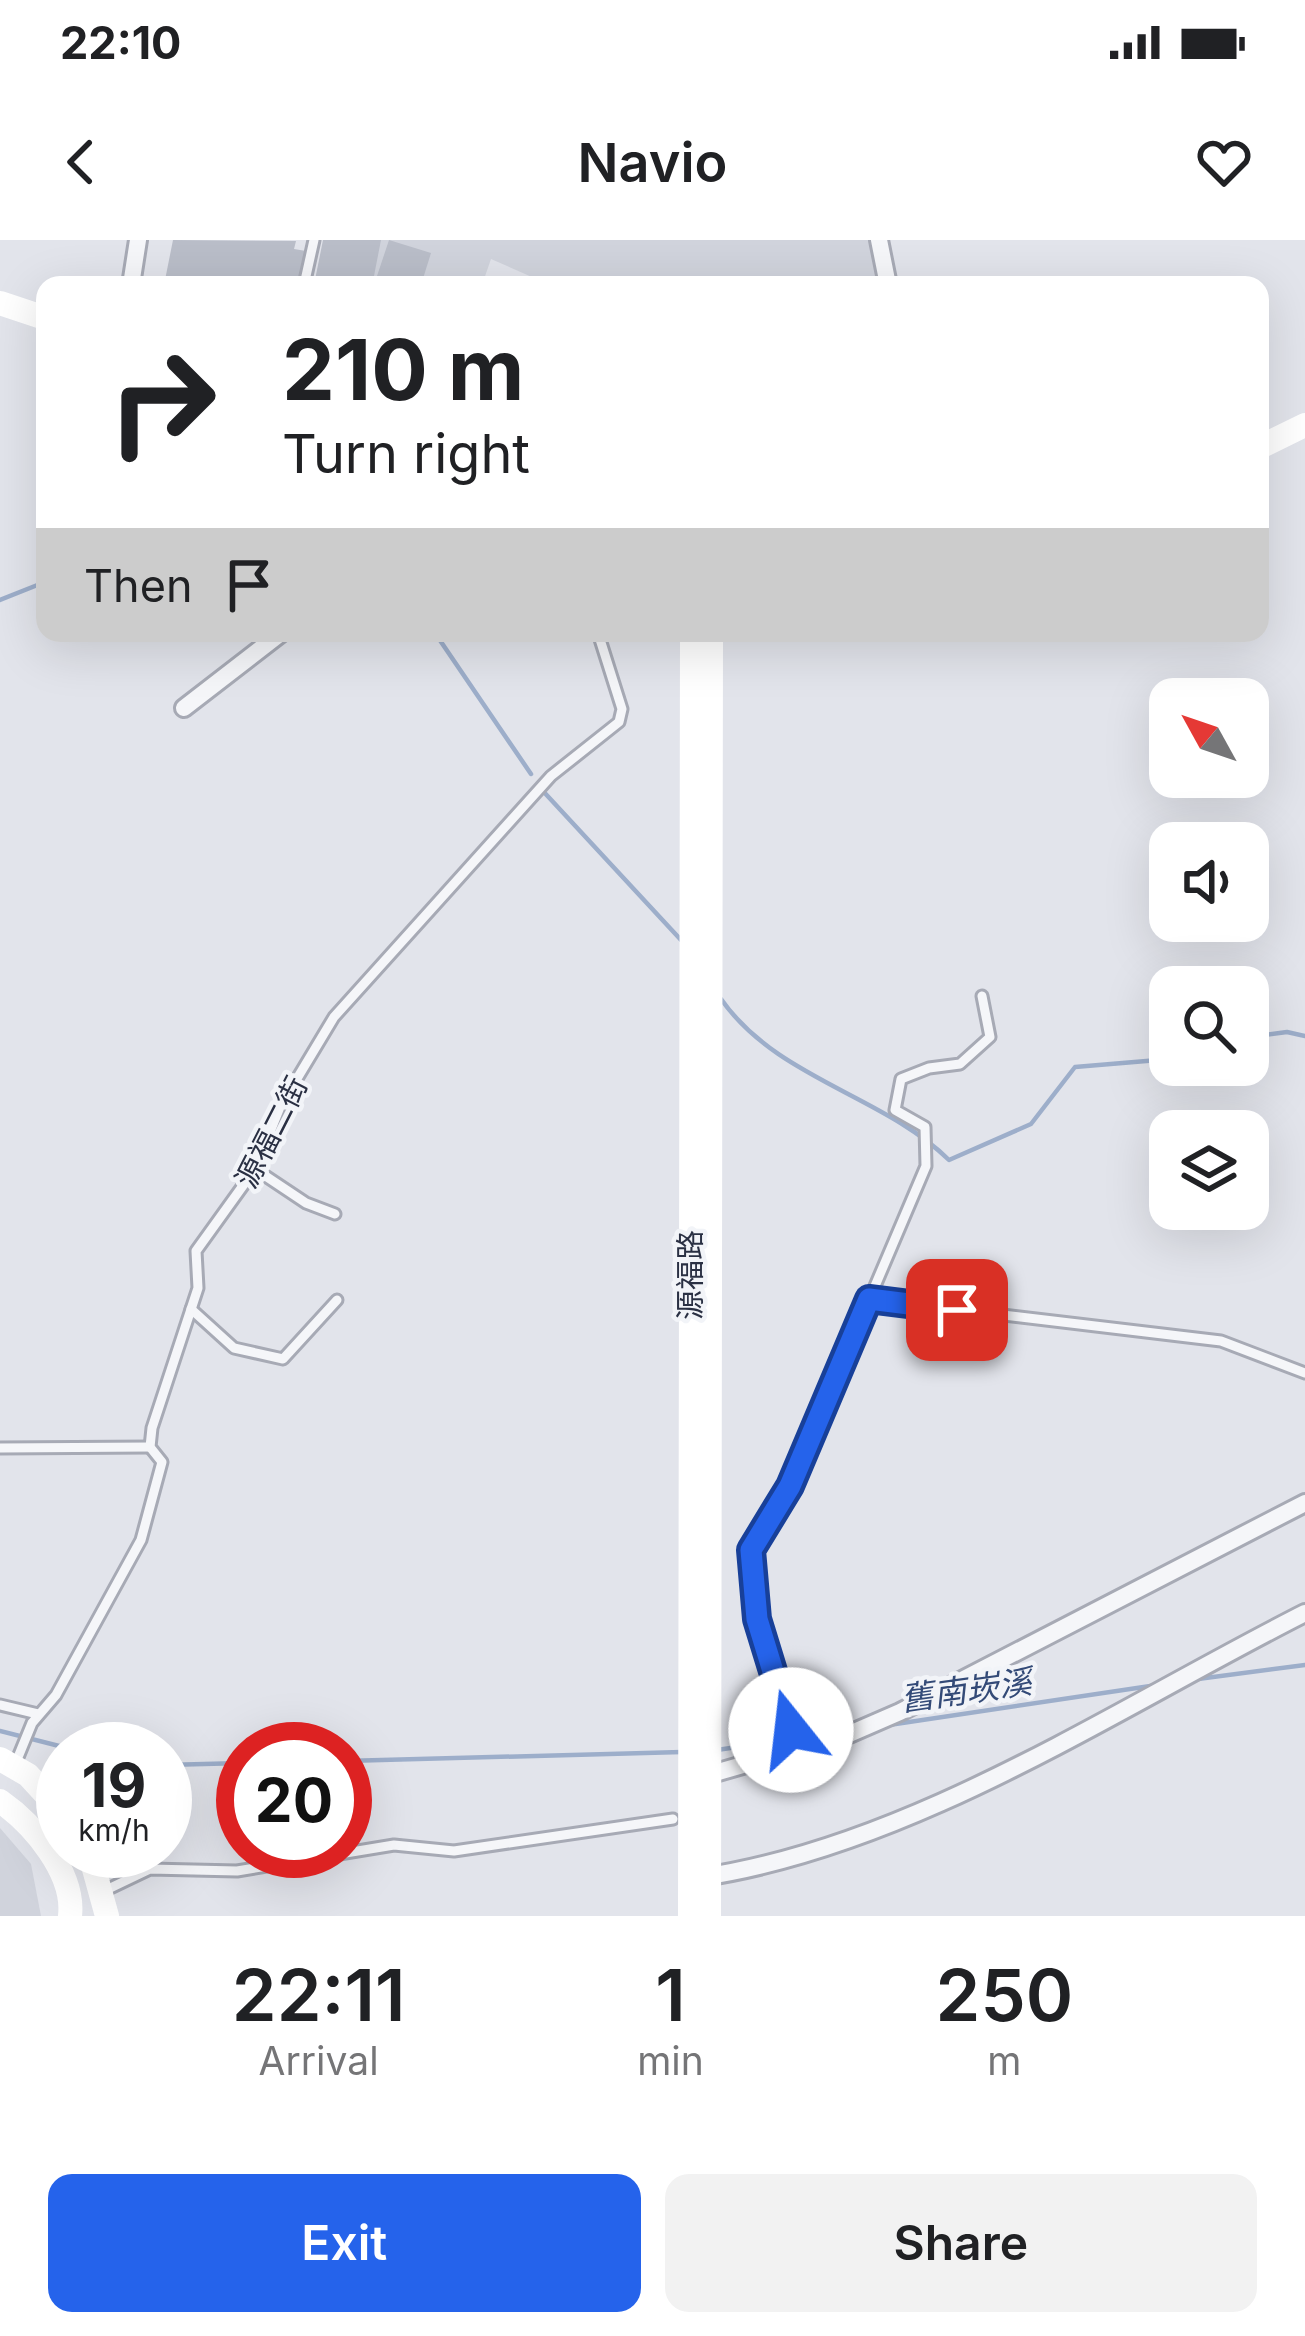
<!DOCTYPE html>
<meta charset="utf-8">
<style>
:root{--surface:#fff;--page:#f2f2f2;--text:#202124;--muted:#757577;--accent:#2563eb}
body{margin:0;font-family:Inter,"Noto Sans TC",sans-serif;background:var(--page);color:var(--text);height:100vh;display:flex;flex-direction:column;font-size:45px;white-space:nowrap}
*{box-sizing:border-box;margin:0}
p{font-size:39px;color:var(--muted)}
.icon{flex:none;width:66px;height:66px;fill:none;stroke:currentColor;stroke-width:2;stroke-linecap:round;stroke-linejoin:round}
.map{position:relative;height:1676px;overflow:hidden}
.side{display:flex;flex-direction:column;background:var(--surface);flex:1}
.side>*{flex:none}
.guide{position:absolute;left:36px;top:36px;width:1233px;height:366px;border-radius:24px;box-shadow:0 12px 48px #0002;background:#fff;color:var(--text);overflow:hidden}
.needle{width:78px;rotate:310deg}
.fabs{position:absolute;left:1149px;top:438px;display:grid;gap:24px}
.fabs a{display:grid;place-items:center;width:120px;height:120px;border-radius:24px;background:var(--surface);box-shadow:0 12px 48px #0002;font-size:60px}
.speed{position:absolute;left:36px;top:1482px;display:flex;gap:24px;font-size:60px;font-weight:700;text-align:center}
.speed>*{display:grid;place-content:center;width:156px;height:156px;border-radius:50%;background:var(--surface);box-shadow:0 12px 48px #0002;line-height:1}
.speed small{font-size:30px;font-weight:400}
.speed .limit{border:18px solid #d22;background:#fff;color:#111}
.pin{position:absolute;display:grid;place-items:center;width:102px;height:102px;color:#fff;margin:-51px;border-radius:24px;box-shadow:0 6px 18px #0006}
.me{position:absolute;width:132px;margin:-66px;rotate:344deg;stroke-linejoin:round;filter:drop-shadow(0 0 9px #0008)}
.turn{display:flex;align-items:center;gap:42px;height:252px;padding:0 48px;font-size:54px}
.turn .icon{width:156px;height:156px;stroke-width:2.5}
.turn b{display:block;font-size:84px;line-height:102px}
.then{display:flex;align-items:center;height:114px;padding:0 48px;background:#0003;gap:24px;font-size:45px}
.eta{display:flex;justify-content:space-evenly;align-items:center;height:204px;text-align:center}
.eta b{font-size:72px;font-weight:600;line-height:84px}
.primary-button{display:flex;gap:24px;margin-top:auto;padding:24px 48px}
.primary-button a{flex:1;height:138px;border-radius:24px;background:var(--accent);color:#fff;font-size:48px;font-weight:600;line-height:138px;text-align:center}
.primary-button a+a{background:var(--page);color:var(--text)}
.status{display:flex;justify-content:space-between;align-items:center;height:84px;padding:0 60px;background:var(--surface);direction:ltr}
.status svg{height:33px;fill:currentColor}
header{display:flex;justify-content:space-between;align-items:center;height:156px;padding:0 48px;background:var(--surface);font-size:54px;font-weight:600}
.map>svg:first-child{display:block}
</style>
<div class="status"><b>22:10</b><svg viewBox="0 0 49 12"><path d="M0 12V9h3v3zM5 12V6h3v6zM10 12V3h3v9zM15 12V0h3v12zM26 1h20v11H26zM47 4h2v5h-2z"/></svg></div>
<header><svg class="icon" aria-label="back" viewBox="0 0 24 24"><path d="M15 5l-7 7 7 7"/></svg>Navio<svg class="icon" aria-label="heart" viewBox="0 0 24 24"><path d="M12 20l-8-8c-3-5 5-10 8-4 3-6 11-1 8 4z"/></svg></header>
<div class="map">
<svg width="1305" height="1676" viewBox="0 0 1305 1676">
<rect width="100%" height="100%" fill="#e2e4eb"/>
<g fill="#d0d3dc">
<path d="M 324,0 L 871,0 L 880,45 L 550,45 L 491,19 L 482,45 L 314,45 Z"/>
<path d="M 0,1588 L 31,1624 L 41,1676 L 0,1676 Z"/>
</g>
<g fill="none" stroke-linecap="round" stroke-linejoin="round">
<g stroke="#9daeca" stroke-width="4.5">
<path d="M 0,360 L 45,342"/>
<path d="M 435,393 L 531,534"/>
<path d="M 542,550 L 681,700"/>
<path d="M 721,759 C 777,839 883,855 949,920 L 1031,884 L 1075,827 L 1170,819"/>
<path d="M 1248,797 L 1287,792 L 1305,796"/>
<path d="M 1198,1439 L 1305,1425"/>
<path d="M 889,1485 L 1157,1445"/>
<path d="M 0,1491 L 71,1509"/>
<path d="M 717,1510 L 819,1495"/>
<path d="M 345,1521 L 682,1512"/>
<path d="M 165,1525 L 243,1523"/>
</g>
</g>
<g fill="#b9bdc8">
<path d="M 173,0 L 296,1 L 294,9 L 306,11 L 299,45 L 164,45 Z"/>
<path d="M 323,0 L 381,0 L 373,41 L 353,37 L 351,45 L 314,45 Z"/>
<path d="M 389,0 L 431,13 L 421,45 L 374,45 Z"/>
</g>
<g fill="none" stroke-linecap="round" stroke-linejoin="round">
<g stroke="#a7aab5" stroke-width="15">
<g id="lane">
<path d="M 304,45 L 314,0"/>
<path d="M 255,929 L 306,963 L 335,974"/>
<path d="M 869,1059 L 1221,1101 L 1305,1133"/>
<path d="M 191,1069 L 234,1108 L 283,1119 L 337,1060"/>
<path d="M 0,1208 L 150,1207"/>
<path d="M 0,1465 L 38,1474"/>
<path d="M 797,1510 L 757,1379 L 751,1310 L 790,1246 L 926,926 L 925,887 L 895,870 L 901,839 L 929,828 L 960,824 L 990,797 L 982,756"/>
<path d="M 14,1527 L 32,1483 L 56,1455 L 141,1300 L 162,1222 L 150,1207 L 152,1188 L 198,1048 L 196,1011 L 255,929 L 280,867 L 334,777 L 551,536 L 619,482 L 622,469 L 598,393"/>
<path d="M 104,1651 L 150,1629 L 237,1631 L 394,1605 L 454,1611 L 673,1579"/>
</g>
</g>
<g stroke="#a7aab5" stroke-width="22">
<g id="street">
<path d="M 879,0 L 888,45"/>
<path d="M 131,45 L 138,0"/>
<path d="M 184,468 L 281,393"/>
<path d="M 701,1537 L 847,1495 L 900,1472 L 1305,1263"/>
<path d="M 703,1637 C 914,1605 1117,1468 1305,1373"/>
</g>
</g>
<use href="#lane" stroke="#f5f6f9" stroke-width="9"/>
<use href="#street" stroke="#f5f6f9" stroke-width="16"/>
<g stroke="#fff" stroke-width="24">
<path d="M 0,63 L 45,78"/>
<path d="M 1260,207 L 1305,185"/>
<path d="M 0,1519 L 28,1535 L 63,1573"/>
<path d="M 0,1561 C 33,1584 75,1633 70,1676"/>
<path d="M 89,1611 L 107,1676"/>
<path d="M 690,1676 L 692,393"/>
<path d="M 709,1676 L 711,393"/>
</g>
</g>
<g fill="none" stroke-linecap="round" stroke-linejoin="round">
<g stroke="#184099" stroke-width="30">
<path id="route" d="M 791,1490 L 757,1379 L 751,1310 L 790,1246 L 869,1059 L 957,1070"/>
</g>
<use href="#route" stroke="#2563eb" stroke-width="21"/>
</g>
<g text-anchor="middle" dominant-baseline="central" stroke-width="9" stroke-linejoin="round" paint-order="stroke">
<g font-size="30" fill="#2a3043" stroke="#f2f4f8">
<text transform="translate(271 892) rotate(-63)">源福二街</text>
<text transform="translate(690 1035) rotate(-90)">源福路</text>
</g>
<g font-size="33" font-style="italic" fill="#334a77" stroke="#f2f4f8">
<text transform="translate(966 1450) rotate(-8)">舊南崁溪</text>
</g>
</g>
</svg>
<div class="fabs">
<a><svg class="needle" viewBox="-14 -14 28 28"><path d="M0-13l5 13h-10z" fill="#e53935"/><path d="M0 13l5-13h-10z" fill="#757577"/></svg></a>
<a><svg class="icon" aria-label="sound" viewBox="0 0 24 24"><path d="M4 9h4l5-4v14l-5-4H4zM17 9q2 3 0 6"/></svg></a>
<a><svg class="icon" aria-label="search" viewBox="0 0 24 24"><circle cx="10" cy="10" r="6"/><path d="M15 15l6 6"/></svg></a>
<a><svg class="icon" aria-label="layers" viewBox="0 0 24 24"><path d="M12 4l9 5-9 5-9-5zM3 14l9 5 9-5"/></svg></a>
</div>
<div class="speed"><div>19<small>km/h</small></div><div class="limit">20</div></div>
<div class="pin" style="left:957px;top:1070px;background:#d93025"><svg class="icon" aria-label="arrive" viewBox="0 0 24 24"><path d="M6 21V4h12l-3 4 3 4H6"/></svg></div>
<svg class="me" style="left:791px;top:1490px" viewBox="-20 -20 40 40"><circle r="19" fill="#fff"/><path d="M0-13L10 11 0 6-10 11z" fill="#2563eb"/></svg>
<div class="guide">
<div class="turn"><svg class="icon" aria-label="right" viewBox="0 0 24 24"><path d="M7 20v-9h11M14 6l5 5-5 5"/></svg><div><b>210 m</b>Turn right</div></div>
<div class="then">Then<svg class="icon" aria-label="arrive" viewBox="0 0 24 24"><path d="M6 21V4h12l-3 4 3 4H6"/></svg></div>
</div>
</div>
<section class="side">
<div class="eta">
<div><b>22:11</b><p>Arrival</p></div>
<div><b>1</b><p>min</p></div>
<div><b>250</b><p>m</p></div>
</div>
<div class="primary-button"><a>Exit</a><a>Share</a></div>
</section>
